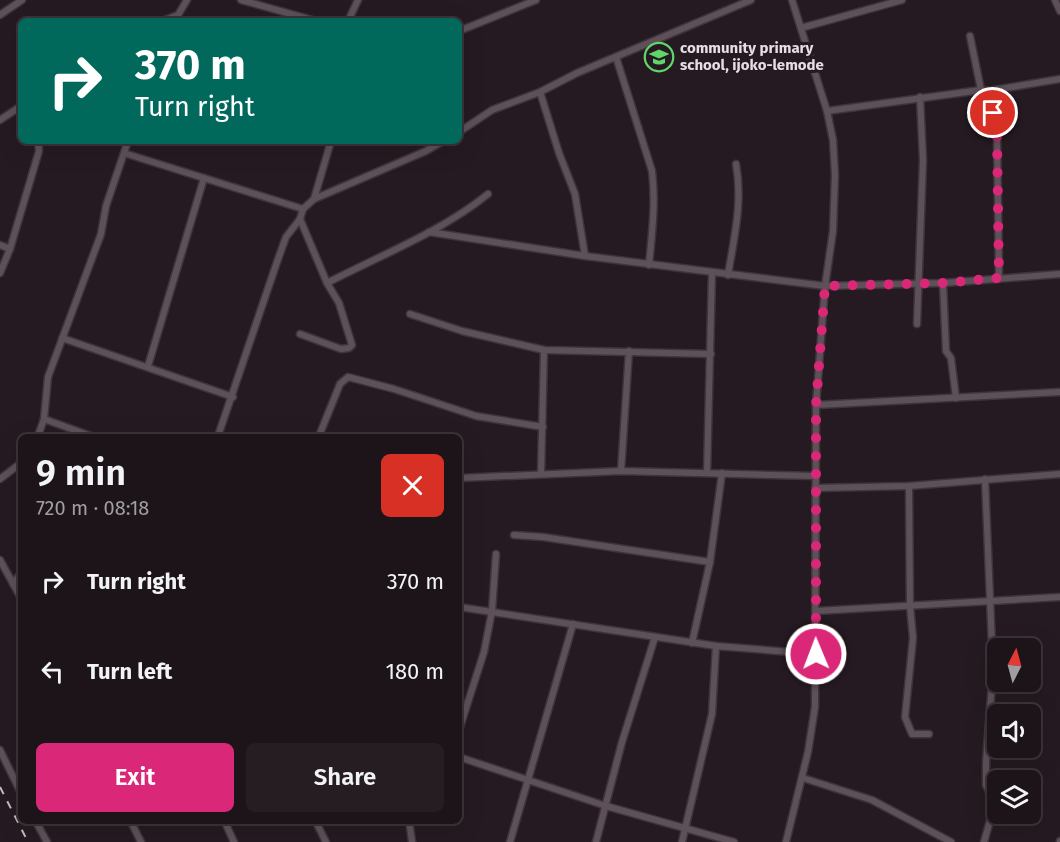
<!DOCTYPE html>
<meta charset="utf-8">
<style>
:root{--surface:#1c1419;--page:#251d22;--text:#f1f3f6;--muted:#a09ea2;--line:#3a3338;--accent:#db2777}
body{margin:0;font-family:"Fira Sans",sans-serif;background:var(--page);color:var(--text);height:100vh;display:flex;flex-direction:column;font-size:22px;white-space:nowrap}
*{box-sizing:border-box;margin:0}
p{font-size:20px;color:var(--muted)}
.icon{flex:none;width:33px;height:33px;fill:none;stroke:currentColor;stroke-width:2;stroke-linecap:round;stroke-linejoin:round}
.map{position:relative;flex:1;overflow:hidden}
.side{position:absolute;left:18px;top:434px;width:444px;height:390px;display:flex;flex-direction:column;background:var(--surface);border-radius:9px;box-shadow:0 6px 24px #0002,0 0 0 2px var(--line)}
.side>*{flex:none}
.hud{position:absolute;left:18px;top:18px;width:444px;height:126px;border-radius:9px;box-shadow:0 6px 24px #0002,0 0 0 2px var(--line);background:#00695c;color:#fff;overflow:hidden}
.needle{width:39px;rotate:6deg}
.controls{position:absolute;left:987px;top:638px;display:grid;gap:12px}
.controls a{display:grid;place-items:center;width:54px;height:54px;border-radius:9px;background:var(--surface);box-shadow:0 6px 24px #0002,0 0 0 2px var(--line);font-size:30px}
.pin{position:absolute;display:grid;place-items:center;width:51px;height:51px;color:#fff;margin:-26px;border:3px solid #fff;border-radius:50%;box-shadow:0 2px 6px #0007}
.me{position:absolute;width:66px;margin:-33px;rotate:359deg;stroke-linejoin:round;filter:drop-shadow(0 0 4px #0008)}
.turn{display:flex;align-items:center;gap:21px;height:126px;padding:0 18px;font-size:27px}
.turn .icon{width:78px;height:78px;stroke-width:2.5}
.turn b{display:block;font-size:42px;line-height:51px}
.round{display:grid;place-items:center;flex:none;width:63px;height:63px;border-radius:9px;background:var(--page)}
.headline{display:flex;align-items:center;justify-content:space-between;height:102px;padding:0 18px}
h1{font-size:36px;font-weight:600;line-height:45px}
.button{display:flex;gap:12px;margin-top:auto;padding:12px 18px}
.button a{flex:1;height:69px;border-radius:9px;background:var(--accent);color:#fff;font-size:24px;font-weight:600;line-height:69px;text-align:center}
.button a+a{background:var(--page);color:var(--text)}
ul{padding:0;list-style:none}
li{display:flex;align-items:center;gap:18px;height:90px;padding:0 18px}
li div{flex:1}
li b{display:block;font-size:22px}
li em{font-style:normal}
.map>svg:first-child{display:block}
</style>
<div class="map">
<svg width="1060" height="842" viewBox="0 0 1060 842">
<rect width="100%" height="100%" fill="#251a21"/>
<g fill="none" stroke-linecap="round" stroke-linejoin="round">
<g stroke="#3e353b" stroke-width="9">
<g id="minor">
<path d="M 241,0 L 316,21"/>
<path d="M 1055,0 L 1060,11"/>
<path d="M 0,15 L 22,0"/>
<path d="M 162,21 L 178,15"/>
<path d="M 176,21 L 178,15 L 187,0"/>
<path d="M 348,21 L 358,0"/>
<path d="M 801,28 L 902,0"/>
<path d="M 459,31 L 536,0"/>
<path d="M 970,36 L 981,90"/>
<path d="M 616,57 L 652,171 C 656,202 652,233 649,265"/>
<path d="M 988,91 L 997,135 L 999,278"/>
<path d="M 540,92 L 559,153 L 575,194 L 585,256"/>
<path d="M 827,111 L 981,90 L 988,91 L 1060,79"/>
<path d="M 0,120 L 21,106"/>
<path d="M 459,132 L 492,110 L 540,92 L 577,73 L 751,0"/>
<path d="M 124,153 L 303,209"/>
<path d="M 314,199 L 426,151 L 443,141"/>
<path d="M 300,219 L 327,283 L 339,303 L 352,345 L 349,348 L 341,349 L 300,334"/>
<path d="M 429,232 L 585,256 L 825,286 L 943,283 L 1060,274"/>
<path d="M 0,245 L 10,249"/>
<path d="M 0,273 L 10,249 L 39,151 L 38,141"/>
<path d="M 728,275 C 734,238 743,202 736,164"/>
<path d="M 327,283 C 381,255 441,232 488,194"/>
<path d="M 943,283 L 946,351 L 951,358 L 956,398"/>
<path d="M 410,314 L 462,331 L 544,350 L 711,354"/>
<path d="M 917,324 L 923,160 L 920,97"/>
<path d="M 62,338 L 233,397"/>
<path d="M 148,366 L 204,178"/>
<path d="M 816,405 L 1060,392"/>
<path d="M 44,419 L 91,436"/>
<path d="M 38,436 L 44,419 L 48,377 L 101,234 L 106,206 L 128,141"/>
<path d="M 218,436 L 277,262 L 286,237 L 300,219 L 303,209 L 314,199 L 331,141"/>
<path d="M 319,436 L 340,384 L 348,377 L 394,389 L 476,416 L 543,427"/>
<path d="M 621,471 L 629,351"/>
<path d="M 707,473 L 712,273"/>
<path d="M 541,474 L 544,350"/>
<path d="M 459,478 L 621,471 L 815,476"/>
<path d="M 0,479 L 21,463"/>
<path d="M 909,486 L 910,606 L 913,638 L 905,717 L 912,734 L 929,734"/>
<path d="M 815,488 L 909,486 L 1060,474"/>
<path d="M 514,535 L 543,537 L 710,562"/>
<path d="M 0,560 L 21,598"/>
<path d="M 13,584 L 21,573"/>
<path d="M 459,607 L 716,646 L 816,654"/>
<path d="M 816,611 L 1060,597"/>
<path d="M 692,643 L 710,562 L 722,473"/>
<path d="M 459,730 L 484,652 L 492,611 L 496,554"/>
<path d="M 0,750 L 21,793"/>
<path d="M 459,757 L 606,806 L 734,842"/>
<path d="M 803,778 L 872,800 L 951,842"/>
<path d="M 35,820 L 47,842"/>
<path d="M 130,820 L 141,842"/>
<path d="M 224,820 L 234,842"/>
<path d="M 315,820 L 326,842"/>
<path d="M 409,820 L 412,842"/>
<path d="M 510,842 L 573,624"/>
<path d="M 596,842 L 622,742 L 655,637"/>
<path d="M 682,842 L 712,714 L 716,646"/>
<path d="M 786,842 L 808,752 L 815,707 L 816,405 L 825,286 L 833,231 L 835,175 L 833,140 L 827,111 L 792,0"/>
<path d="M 984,842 L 993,810 L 991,796 L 986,785 L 986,763 L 993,670 L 985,479"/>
<path d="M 1060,842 L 1060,841"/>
</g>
</g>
<use href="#minor" stroke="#5e5059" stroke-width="6"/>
<path stroke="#c4bcc2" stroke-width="2" stroke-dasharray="8 8" stroke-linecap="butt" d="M 0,787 L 28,842"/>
</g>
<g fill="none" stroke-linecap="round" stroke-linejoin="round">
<path stroke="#db2777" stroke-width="10" stroke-dasharray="0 18" d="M 816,654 L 816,405 L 825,286 L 943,283 L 999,278 L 997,135 L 993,113"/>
</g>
<defs>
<g id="school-ring" transform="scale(1.5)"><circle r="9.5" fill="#251a21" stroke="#60d56b" stroke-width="1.5"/><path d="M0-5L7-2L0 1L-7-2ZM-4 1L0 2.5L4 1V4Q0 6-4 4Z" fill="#60d56b"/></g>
</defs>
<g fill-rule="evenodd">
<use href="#school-ring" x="659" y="57"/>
</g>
<g text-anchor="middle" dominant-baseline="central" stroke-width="6" stroke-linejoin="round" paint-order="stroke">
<g font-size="15" font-weight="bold" fill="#e6dee4" stroke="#251a21" text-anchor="start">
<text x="680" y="48">community primary<tspan x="680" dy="17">school, ijoko-lemode</tspan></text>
</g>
</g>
</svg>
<div class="controls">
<a><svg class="needle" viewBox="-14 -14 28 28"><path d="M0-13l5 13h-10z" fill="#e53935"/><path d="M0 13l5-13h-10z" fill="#a09ea2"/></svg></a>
<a><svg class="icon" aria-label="sound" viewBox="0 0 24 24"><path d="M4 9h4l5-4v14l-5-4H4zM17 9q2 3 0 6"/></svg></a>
<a><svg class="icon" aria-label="layers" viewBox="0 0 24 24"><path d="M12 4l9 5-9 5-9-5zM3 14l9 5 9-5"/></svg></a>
</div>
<div class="pin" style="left:993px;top:113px;background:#d93025"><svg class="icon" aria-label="arrive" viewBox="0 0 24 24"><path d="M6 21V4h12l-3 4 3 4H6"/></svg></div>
<svg class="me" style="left:816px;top:654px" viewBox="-20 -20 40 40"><circle r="17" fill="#db2777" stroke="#fff" stroke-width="3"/><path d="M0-11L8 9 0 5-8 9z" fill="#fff"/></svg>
<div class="hud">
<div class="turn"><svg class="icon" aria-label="right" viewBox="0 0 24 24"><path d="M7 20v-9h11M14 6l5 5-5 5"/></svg><div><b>370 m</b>Turn right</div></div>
</div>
<section class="side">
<div class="headline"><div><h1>9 min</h1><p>720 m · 08:18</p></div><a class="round" style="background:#d93025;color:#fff"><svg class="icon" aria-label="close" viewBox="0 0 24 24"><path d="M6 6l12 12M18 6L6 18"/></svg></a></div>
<ul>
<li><svg class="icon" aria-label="right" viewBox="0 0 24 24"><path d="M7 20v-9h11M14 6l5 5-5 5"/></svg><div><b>Turn right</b></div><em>370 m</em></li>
<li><svg class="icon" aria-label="left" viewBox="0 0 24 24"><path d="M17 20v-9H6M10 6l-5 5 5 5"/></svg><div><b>Turn left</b></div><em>180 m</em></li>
</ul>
<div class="button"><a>Exit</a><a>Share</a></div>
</section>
</div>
